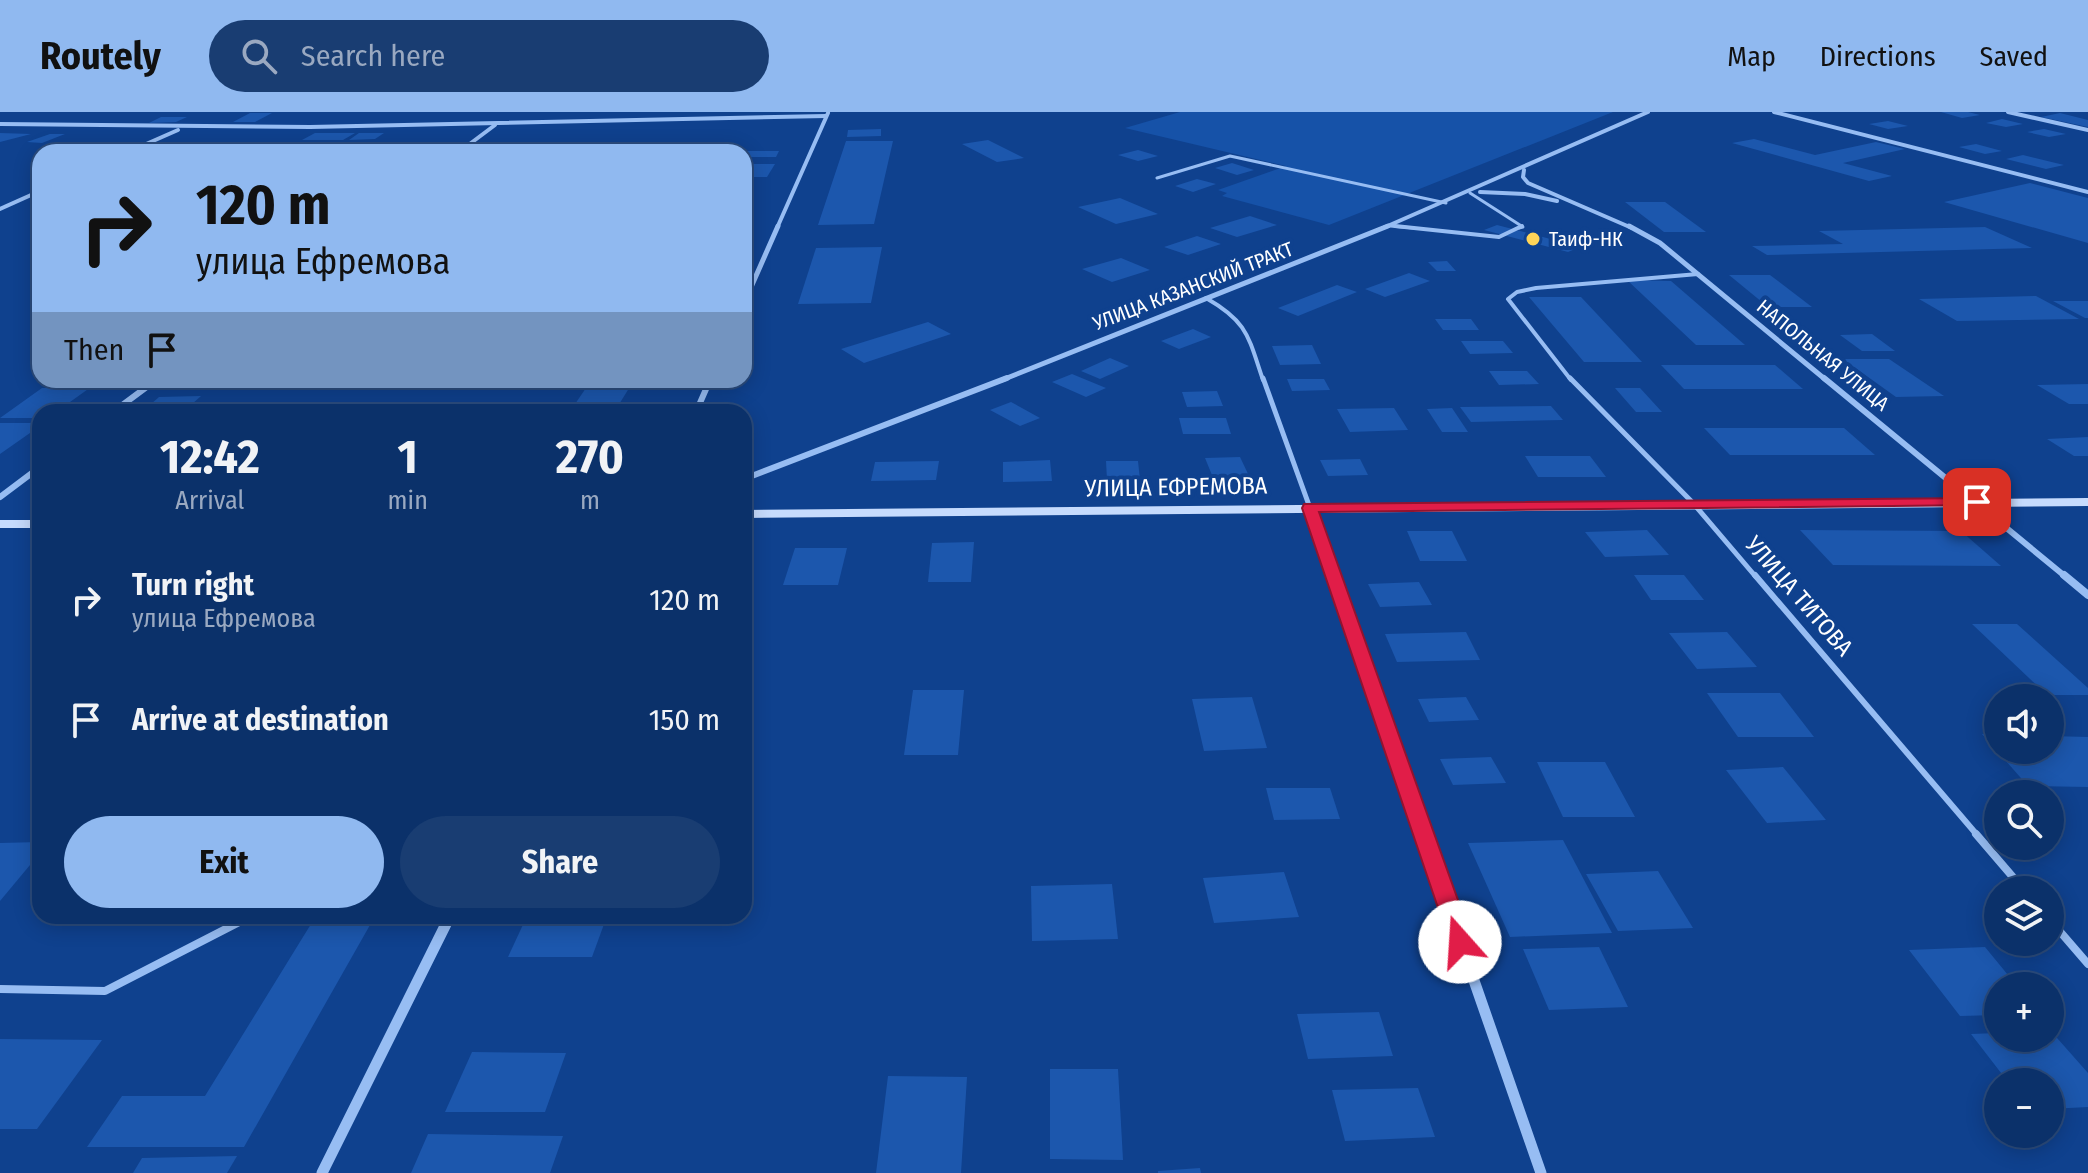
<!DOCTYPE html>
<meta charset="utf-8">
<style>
:root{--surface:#0b316a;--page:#193d72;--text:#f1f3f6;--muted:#9aa9c1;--line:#2b4c7e;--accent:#90b9f0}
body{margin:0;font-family:"Fira Sans Condensed",sans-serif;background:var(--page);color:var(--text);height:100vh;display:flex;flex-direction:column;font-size:30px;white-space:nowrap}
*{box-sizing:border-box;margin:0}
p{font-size:26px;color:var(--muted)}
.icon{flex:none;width:44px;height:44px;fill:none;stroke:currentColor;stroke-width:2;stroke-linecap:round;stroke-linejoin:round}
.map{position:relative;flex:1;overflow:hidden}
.sheet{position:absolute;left:32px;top:292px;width:720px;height:520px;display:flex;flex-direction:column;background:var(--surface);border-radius:24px;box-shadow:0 4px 20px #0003,0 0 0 2px var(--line)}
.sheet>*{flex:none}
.hud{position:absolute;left:32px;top:32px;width:720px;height:244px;border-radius:24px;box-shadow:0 4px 20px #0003,0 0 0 2px var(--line);background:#90b9f0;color:#111;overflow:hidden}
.tools{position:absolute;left:1984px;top:572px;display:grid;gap:16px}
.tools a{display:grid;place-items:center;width:80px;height:80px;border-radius:50%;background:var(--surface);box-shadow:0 4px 20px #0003,0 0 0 2px var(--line);font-size:40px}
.pin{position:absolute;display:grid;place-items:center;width:68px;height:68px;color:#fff;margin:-34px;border-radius:16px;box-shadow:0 4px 12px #0006}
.me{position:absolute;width:88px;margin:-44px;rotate:341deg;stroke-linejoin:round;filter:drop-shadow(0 0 6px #0008)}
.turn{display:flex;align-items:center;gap:28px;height:168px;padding:0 32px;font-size:36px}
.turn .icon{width:104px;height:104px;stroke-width:2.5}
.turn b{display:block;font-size:56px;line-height:68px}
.then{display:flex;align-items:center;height:76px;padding:0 32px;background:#0003;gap:16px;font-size:30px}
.eta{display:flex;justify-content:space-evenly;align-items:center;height:136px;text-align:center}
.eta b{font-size:48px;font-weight:700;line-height:56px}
.button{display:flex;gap:16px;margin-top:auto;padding:16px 32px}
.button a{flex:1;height:92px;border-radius:48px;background:var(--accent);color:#111;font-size:32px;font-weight:700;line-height:92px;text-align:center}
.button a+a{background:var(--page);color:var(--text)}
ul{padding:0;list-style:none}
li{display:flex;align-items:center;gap:24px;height:120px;padding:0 32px}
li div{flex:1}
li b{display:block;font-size:30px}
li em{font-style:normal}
header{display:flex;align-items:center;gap:48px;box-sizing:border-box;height:112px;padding:0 40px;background:var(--accent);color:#111}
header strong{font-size:38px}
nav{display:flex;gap:44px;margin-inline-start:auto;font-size:28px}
.search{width:560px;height:72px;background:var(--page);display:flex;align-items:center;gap:20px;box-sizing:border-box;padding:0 28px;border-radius:44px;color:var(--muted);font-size:30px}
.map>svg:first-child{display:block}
</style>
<header>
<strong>Routely</strong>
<div class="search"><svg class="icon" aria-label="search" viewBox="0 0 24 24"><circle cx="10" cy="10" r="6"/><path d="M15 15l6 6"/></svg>Search here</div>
<nav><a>Map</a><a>Directions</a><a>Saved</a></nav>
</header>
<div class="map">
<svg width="2088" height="1061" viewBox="0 0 2088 1061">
<rect width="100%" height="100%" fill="#0f418e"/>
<path fill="#1652a8" d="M 1180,0 L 1613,0 L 1329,113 L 1222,84 L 1227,81 L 1218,78 L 1286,54 L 1125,16 Z"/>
<g fill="#1c57ad">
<path d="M 1941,0 L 1968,0 L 1980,3 L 1962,6 Z"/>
<path d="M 250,1 L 272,1 L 255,10 L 233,10 Z"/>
<path d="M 2060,1 L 2088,8 L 2088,15 L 2041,5 Z"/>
<path d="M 161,5 L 187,5 L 176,10 L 149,11 Z"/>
<path d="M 2002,7 L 2023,12 L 2006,15 L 1986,11 Z"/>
<path d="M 1888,9 L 1908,14 L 1888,17 L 1869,12 Z"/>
<path d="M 881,17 L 881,24 L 847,25 L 848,18 Z"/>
<path d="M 2044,17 L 2066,22 L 2049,25 L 2027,20 Z"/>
<path d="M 0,21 L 31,22 L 0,30 Z"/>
<path d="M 315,21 L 355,21 L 343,28 L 302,28 Z"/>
<path d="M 359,21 L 384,21 L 375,27 L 349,28 Z"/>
<path d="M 50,22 L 65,22 L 42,31 L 27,30 Z"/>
<path d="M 1754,27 L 1815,43 L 1876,30 L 1905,37 L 1843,51 L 1892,64 L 1869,69 L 1732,31 Z"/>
<path d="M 988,28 L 1024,46 L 997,50 L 962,32 Z"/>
<path d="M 846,29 L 893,29 L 874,112 L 818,113 Z"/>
<path d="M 520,32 L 547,32 L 540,38 L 513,38 Z"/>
<path d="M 1976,32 L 2002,39 L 1985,42 L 1959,35 Z"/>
<path d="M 710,35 L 737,35 L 734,40 L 706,40 Z"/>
<path d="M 1138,38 L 1158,44 L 1138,49 L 1118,43 Z"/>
<path d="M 744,39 L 779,39 L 776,45 L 744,45 Z"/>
<path d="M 2023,43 L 2064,53 L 2046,57 L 2006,47 Z"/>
<path d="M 1232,51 L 1254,58 L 1237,63 L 1215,56 Z"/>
<path d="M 748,52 L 775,52 L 767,65 L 744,65 Z"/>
<path d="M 1197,67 L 1216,72 L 1193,80 L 1175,74 Z"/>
<path d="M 2030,71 L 2088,86 L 2088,131 L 1944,90 Z"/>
<path d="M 1120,86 L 1158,102 L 1116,112 L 1078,95 Z"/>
<path d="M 1625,90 L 1665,90 L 1706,120 L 1664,120 Z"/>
<path d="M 1250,104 L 1277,113 L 1237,125 L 1210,116 Z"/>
<path d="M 1497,113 L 1558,129 L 1568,124 L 1592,130 L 1568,140 L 1484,118 Z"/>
<path d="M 1985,115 L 2032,136 L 1767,143 L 1752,134 L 1843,132 L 1819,119 Z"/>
<path d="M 1197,124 L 1221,132 L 1188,143 L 1164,135 Z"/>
<path d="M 882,135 L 871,191 L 798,192 L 816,136 Z"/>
<path d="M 1121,146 L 1150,158 L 1112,170 L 1082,157 Z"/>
<path d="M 1447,149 L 1456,159 L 1437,159 L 1428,150 Z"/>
<path d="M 1409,161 L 1430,169 L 1385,185 L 1365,177 Z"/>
<path d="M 1729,163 L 1770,163 L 1812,195 L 1768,195 Z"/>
<path d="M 1627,168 L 1671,169 L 1745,233 L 1696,233 Z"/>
<path d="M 1337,173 L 1357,180 L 1298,204 L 1278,196 Z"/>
<path d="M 2036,184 L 2079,207 L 1957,209 L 1919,187 Z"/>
<path d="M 1529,185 L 1581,185 L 1642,250 L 1584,250 Z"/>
<path d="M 2053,189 L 2088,189 L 2088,206 L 2085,206 Z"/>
<path d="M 1435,207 L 1471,207 L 1479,218 L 1443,218 Z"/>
<path d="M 928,210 L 951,222 L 864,251 L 841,237 Z"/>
<path d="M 1193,217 L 1211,225 L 1179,237 L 1161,229 Z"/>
<path d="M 1872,222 L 1895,239 L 1862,239 L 1840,223 Z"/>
<path d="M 1461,229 L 1503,229 L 1513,241 L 1470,242 Z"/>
<path d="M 1312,233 L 1321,252 L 1280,253 L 1272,234 Z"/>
<path d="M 1110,246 L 1129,254 L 1100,267 L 1081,259 Z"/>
<path d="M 1843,247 L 1889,247 L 1944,284 L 1896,285 Z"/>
<path d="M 1661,253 L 1775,253 L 1803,277 L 1684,277 Z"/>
<path d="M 1489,259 L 1527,259 L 1539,272 L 1499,273 Z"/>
<path d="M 1072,262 L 1106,276 L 1086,285 L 1052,270 Z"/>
<path d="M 1287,267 L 1324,267 L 1330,278 L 1292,279 Z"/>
<path d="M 180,268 L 242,268 L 235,274 L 172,274 Z"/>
<path d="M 2088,272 L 2088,292 L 2069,292 L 2037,273 Z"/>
<path d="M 588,273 L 631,273 L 618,294 L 573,295 Z"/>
<path d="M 91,275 L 56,300 L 40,300 L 40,306 L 0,306 L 42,276 Z"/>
<path d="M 1615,276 L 1640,276 L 1662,300 L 1636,300 Z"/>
<path d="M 1217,279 L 1223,294 L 1187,295 L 1182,280 Z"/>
<path d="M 201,284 L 183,300 L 142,300 L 159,285 Z"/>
<path d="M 1011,290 L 1040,306 L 1020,314 L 990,298 Z"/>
<path d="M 1551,294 L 1563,308 L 1471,310 L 1460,295 Z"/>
<path d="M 1394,296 L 1408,318 L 1350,320 L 1337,297 Z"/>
<path d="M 1452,296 L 1468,320 L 1442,320 L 1427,297 Z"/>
<path d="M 1179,306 L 1226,306 L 1231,322 L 1183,322 Z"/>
<path d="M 0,311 L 40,311 L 40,314 L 0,342 Z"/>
<path d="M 1704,316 L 1844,316 L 1875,343 L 1730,343 Z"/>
<path d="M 2088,325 L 2088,344 L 2074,344 L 2047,327 Z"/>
<path d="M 1525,344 L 1590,344 L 1606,365 L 1538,365 Z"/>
<path d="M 1240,345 L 1250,366 L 1214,368 L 1205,346 Z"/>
<path d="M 1360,347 L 1368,363 L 1328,364 L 1320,348 Z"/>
<path d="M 1050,348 L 1052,369 L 1003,370 L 1003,350 Z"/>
<path d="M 939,349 L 936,368 L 871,369 L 875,350 Z"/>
<path d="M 1106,349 L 1138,349 L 1140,368 L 1107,368 Z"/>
<path d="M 1647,418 L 1669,443 L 1605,445 L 1585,420 Z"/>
<path d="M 1800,418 L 1961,419 L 2001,454 L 1833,453 Z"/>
<path d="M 1407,419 L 1452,419 L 1467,449 L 1420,449 Z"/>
<path d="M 974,430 L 971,470 L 928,470 L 932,431 Z"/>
<path d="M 795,436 L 847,436 L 838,473 L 783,473 Z"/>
<path d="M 1634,463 L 1684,463 L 1704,488 L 1651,488 Z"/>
<path d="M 1419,470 L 1432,493 L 1380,495 L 1368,472 Z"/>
<path d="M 1972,512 L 2017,512 L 2088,576 L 2088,583 L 2047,583 Z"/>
<path d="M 1466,520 L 1480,548 L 1397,550 L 1385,522 Z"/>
<path d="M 1727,520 L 1757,555 L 1697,557 L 1669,521 Z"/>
<path d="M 913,578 L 964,578 L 958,643 L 904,643 Z"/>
<path d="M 1707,581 L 1780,581 L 1814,625 L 1738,625 Z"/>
<path d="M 1252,585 L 1267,636 L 1204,639 L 1192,587 Z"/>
<path d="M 1466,585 L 1479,608 L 1429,610 L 1418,587 Z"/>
<path d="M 1982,622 L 1998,622 L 1998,638 L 2050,638 L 2050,624 L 2088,625 L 2088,675 L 2028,674 Z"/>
<path d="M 1491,645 L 1506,671 L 1453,673 L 1440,647 Z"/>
<path d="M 1537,650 L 1605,650 L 1635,705 L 1563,705 Z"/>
<path d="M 1783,655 L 1826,708 L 1767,711 L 1726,658 Z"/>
<path d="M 1266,676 L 1330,676 L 1340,707 L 1274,708 Z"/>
<path d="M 1563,728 L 1612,821 L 1510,825 L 1468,731 Z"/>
<path d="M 40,730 L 40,741 L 0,789 L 0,731 Z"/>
<path d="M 1658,759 L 1693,816 L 1618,819 L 1586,762 Z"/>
<path d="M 1284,760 L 1299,805 L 1214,811 L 1203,766 Z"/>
<path d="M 1112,772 L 1118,827 L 1032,829 L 1031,774 Z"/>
<path d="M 58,804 L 158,804 L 152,812 L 51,812 Z"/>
<path d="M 527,804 L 607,804 L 592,845 L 508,845 Z"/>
<path d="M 311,812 L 370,813 L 244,1035 L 87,1035 L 122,984 L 205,984 Z"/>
<path d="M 1599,835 L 1628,895 L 1549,898 L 1523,837 Z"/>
<path d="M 1985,835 L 2017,874 L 1998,874 L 1998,903 L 1960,904 L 1909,838 Z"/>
<path d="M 1379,900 L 1393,944 L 1308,947 L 1297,902 Z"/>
<path d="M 2050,918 L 2088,961 L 2088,995 L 2050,997 L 2050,970 L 2008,970 L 1971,922 L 1998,921 L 1998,926 L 2050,926 Z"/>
<path d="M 0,927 L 102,928 L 37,1017 L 0,1017 Z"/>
<path d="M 472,940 L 566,941 L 545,1000 L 445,1000 Z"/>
<path d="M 1050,957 L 1118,957 L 1123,1048 L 1050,1047 Z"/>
<path d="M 888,964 L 967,965 L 961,1061 L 876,1061 Z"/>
<path d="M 1418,976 L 1435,1025 L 1345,1029 L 1332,978 Z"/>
<path d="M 428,1022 L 563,1024 L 550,1061 L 411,1061 Z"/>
<path d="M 237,1044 L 227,1061 L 133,1061 L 142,1046 Z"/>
<path d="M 1200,1056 L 1201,1061 L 1158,1061 L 1158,1059 Z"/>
</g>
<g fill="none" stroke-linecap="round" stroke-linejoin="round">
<g stroke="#97bdf3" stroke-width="3">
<path d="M 1157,66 L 1230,44 L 1446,91"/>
<path d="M 1470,81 L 1523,115 L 1519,116"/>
<path d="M 1390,114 L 1414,116"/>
</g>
<g stroke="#97bdf3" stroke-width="4">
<path d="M 1395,114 L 1499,125 L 1522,114"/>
<path d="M 1206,186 C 1248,210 1248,224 1263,268"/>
<path d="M 1571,268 L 1508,187 L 1517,180 L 1536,176 L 1698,162"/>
</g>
<g stroke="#97bdf3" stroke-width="5">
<path d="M 1263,266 L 1310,396"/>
<path d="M 1570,266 L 1693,391 L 1756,465"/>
</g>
<path stroke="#97bdf3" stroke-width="6" d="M 1755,463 L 1978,724"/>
<g stroke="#97bdf3" stroke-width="8">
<path d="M 1976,722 L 2024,778"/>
<path d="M 2050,808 L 2088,852"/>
<path d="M 0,877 L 105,879 L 251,804"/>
</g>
<g stroke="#97bdf3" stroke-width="4">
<path d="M 1774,0 L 2088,80"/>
<path d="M 2008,0 L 2088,18"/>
<path d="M 0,12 L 310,15 L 826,4"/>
<path d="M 128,40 L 178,18"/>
<path d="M 459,40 L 495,13"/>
<path d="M 1524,58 L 1523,65 L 1528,71 L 1632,116"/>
<path d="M 1480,80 L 1525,82 L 1557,89"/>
<path d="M 0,97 L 40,79"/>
<path d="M 777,116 L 828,1"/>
<path d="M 1383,116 L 1648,0"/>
</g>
<g stroke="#97bdf3" stroke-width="5">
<path d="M 1629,114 L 1660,131 L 1826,268"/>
<path d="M 744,191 L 778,114"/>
<path d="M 1002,268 L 1388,114"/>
</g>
<g stroke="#97bdf3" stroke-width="6">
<path d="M 1824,266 L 2066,465"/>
<path d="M 113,300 L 156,268"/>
<path d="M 696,300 L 710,268"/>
<path d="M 744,367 L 1007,266"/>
<path d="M 0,385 L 40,355"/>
<path d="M 1310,396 L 1334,465"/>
</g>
<g stroke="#97bdf3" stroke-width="8">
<path d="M 1333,463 L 1424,724"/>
<path d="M 2064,463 L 2088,483"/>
</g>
<g stroke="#97bdf3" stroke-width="11">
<path d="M 1423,722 L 1541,1061"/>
<path d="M 322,1061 L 450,804"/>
</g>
<g fill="#c6dbfd" fill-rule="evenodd">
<path d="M 2088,386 L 2088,394 L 744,406 L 744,398 Z"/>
<rect x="0" y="408" width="40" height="8"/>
</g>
</g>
<path fill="#e11d48" stroke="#92132f" stroke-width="2" d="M 1977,386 L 1984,390 L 1982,393 L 1319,400 L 1473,830 L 1469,837 L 1460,840 L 1452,837 L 1302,396 L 1304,392 Z"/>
<circle fill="#ffd558" stroke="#0f418e" stroke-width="3" cx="1533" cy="127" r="8"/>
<g text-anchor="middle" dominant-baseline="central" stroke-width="8" stroke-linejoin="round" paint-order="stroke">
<g font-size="20" fill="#fff" stroke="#0f418e" text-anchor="start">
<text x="1549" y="127">Таиф-НК</text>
</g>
<g font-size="20" fill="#fff" stroke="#0f418e">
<text transform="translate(1193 174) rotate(-21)">УЛИЦА КАЗАНСКИЙ ТРАКТ</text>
<text transform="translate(1823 243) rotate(39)">НАПОЛЬНАЯ УЛИЦА</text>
</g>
<g font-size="24" fill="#fff" stroke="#0f418e">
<text transform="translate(1176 375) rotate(-1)">УЛИЦА ЕФРЕМОВА</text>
<text transform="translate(1799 484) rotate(49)">УЛИЦА ТИТОВА</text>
</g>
</g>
</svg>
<div class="tools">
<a><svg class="icon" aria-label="sound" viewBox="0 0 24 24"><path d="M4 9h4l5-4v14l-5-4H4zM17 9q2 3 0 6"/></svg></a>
<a><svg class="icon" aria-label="search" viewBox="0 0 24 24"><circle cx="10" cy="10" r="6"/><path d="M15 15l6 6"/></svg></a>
<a><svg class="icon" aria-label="layers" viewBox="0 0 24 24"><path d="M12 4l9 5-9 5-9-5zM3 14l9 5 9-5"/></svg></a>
<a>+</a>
<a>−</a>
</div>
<div class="pin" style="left:1977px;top:390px;background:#d93025"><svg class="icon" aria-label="arrive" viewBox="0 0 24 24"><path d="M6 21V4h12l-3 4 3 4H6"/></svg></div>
<svg class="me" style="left:1460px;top:830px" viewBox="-20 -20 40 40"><circle r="19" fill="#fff"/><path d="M0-13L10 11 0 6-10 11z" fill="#e11d48"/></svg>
<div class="hud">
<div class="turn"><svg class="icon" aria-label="right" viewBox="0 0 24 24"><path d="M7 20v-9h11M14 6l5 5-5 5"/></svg><div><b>120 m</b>улица Ефремова</div></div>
<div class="then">Then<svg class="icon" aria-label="arrive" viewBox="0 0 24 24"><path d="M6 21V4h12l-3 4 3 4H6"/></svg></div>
</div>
<section class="sheet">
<div class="eta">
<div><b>12:42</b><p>Arrival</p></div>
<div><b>1</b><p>min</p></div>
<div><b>270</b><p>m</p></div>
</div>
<ul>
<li><svg class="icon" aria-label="right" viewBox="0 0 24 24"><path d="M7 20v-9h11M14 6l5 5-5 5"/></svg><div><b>Turn right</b><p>улица Ефремова</p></div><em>120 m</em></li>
<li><svg class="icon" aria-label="arrive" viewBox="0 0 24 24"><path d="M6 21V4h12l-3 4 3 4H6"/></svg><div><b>Arrive at destination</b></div><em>150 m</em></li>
</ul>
<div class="button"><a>Exit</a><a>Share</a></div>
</section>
</div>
